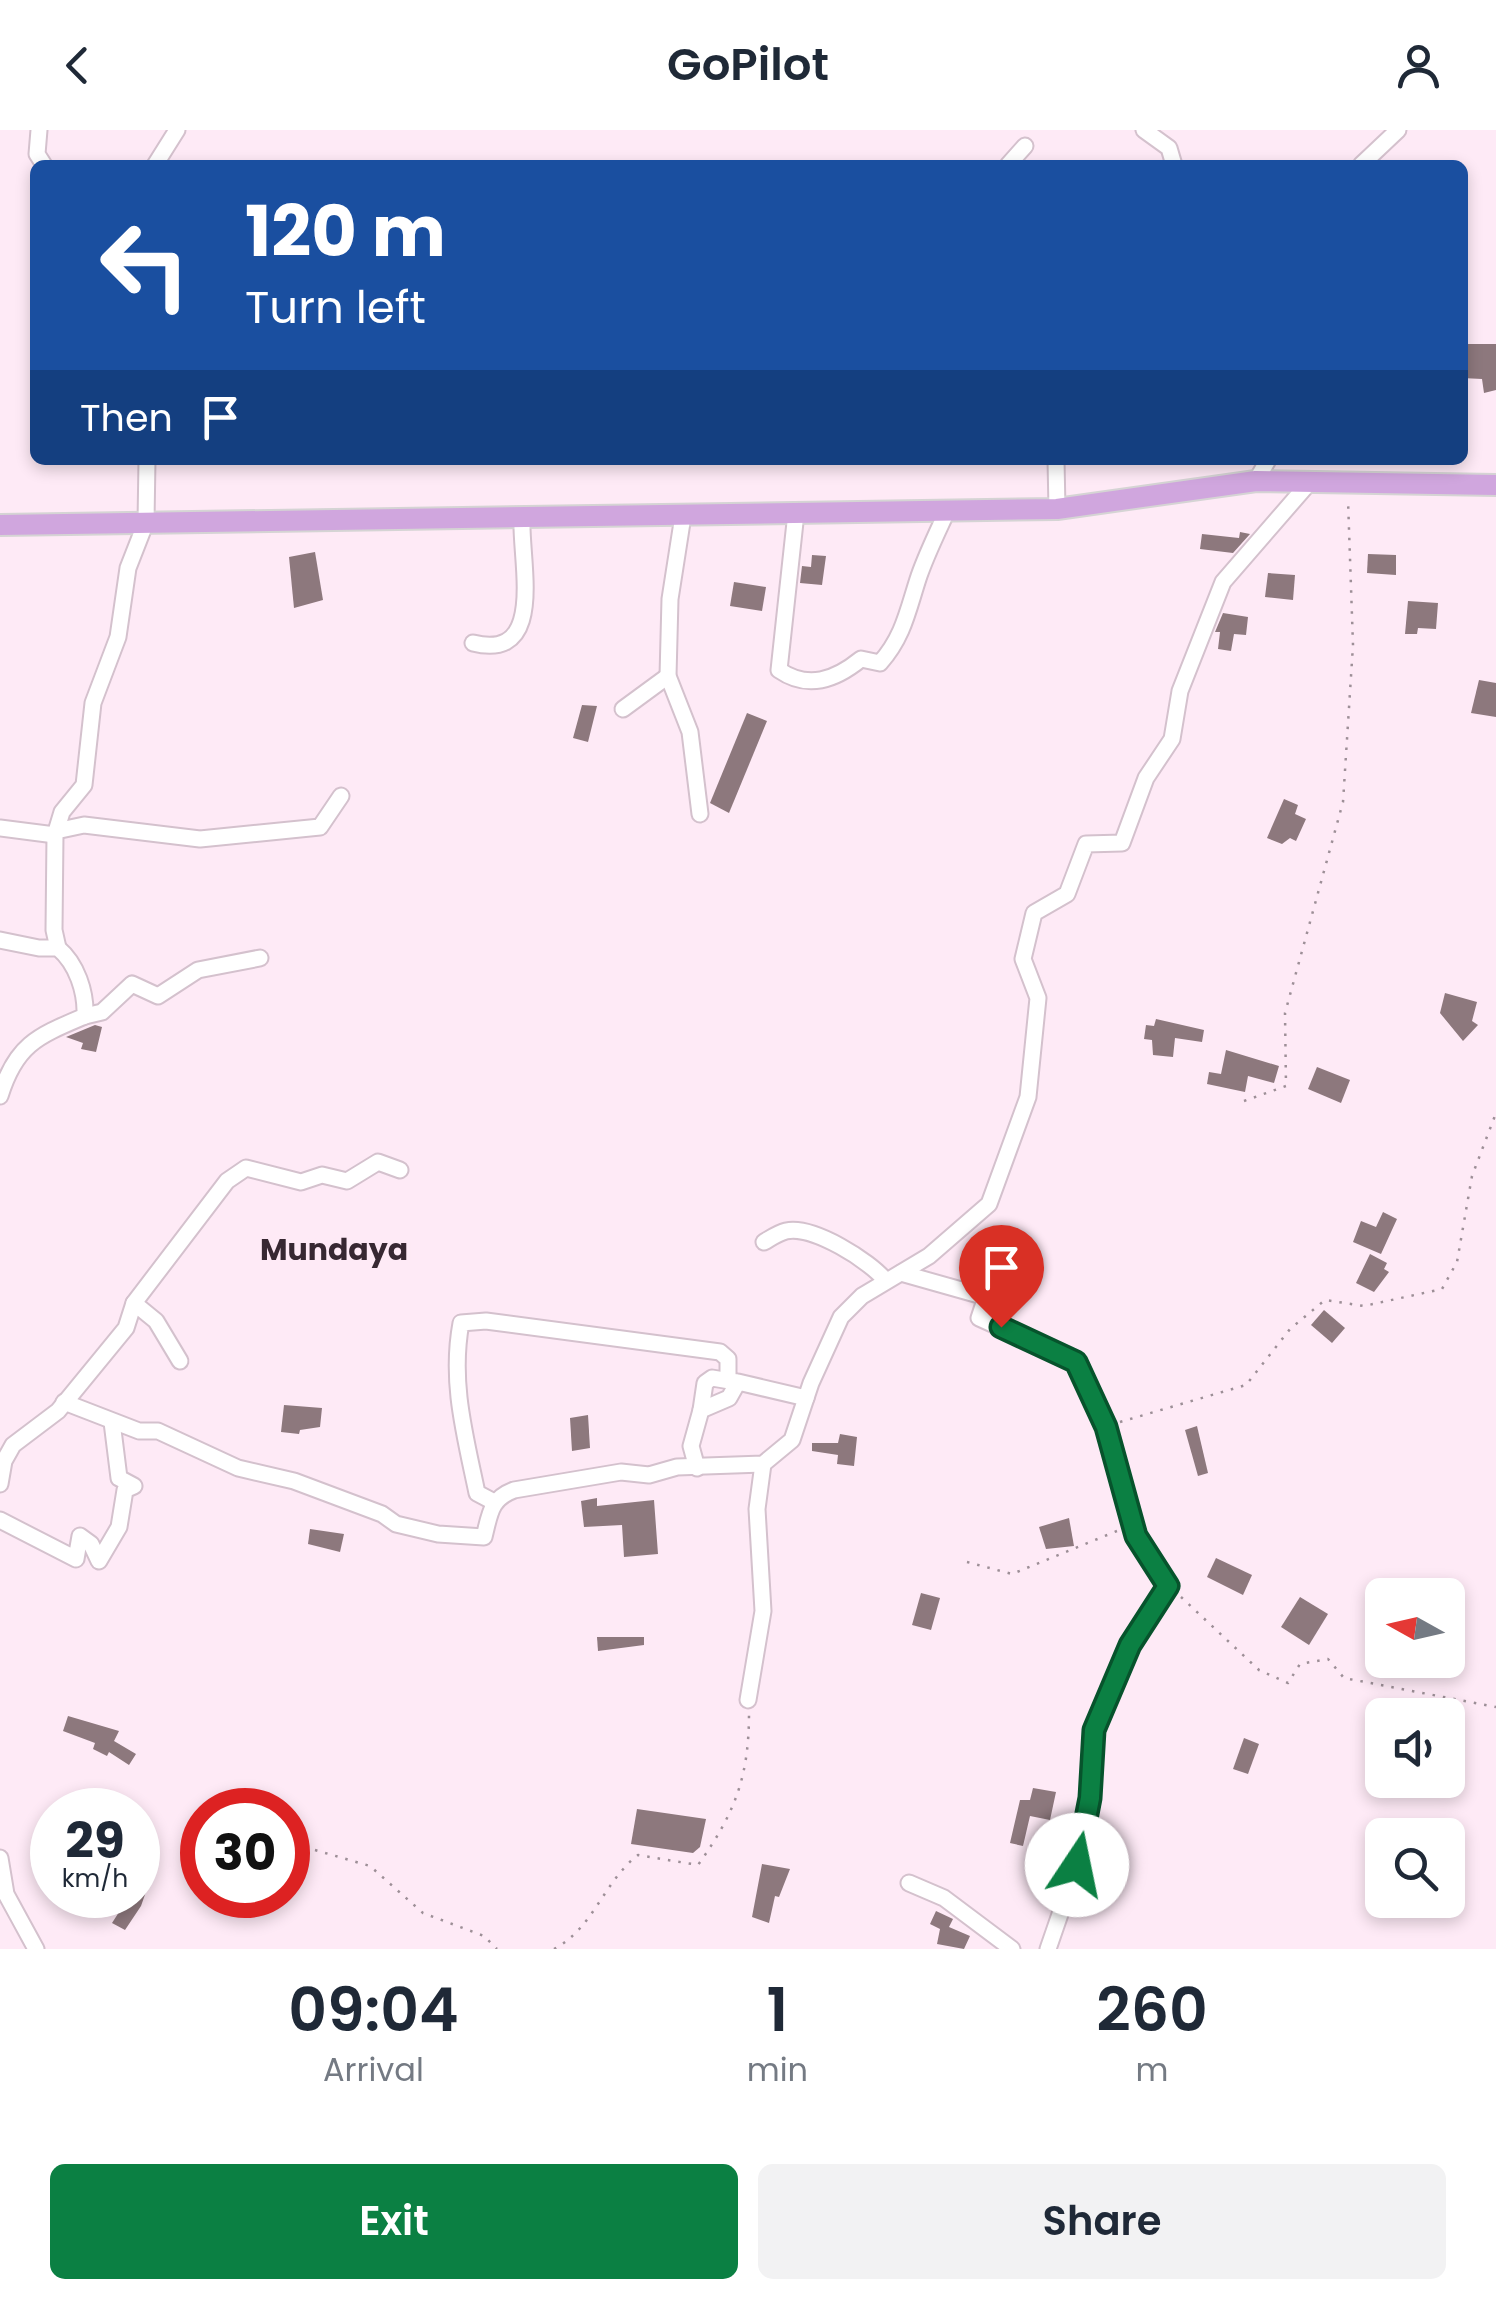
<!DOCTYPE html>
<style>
:root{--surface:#fff;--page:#f2f2f3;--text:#1f2937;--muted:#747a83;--accent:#0b8043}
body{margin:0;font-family:Poppins,sans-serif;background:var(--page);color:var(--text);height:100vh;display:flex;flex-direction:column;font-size:38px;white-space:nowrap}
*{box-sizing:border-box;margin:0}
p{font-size:32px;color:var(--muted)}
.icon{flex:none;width:55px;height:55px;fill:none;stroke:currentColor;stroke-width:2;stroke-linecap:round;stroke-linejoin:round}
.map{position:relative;height:1819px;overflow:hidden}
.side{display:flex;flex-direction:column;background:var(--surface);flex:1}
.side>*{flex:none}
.guide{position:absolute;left:30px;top:30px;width:1438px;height:305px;border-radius:15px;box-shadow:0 5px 15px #0003;background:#1a4fa0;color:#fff;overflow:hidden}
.needle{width:65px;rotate:278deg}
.fabs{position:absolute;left:1365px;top:1448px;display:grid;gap:20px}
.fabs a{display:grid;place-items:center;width:100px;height:100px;border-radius:15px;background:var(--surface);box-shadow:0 5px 15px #0003;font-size:50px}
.speed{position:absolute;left:30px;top:1658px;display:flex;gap:20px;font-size:50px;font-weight:700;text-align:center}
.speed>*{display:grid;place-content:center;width:130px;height:130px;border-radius:50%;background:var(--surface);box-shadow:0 5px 15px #0003;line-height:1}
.speed small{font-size:25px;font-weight:400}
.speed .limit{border:15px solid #d22;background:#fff;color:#111}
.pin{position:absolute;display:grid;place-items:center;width:85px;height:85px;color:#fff;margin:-102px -42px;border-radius:50% 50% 50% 0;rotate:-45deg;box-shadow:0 0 10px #0007}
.pin .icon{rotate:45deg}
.me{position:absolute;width:110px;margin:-55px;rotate:11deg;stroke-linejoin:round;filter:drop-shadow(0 0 8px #0008)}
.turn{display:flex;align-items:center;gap:35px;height:210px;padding:0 50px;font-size:45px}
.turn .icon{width:130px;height:130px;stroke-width:2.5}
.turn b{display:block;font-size:70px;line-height:85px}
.then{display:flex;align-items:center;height:95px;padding:0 50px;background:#0003;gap:20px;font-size:38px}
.eta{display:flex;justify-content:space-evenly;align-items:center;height:170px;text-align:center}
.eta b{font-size:60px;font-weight:600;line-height:70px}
.button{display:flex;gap:20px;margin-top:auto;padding:20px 50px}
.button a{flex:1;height:115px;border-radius:15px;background:var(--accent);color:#fff;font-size:40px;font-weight:600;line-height:115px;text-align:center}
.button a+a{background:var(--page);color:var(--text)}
header{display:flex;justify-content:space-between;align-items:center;height:130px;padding:0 50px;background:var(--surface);font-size:45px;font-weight:600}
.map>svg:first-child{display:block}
</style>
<header><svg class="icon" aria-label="back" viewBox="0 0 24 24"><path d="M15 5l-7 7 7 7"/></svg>GoPilot<svg class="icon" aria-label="person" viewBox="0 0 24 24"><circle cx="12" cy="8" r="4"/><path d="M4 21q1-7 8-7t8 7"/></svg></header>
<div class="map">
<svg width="1496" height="1819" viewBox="0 0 1496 1819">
<rect width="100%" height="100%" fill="#feeaf6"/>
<g fill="#8d787d">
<path d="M 1462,214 L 1496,214 L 1496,260 L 1484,263 L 1482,249 L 1462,248 Z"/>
<path d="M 1240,402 L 1250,404 L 1233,423 L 1200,419 L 1202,404 L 1239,408 Z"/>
<path d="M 315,422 L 323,470 L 294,478 L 289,427 Z"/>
<path d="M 1368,424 L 1396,425 L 1396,445 L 1367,443 Z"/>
<path d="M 812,425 L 826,426 L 822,455 L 800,453 L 802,436 L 811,437 Z"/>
<path d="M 1268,443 L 1295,445 L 1293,470 L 1265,467 Z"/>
<path d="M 734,452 L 766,457 L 762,481 L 730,476 Z"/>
<path d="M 1408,471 L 1438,473 L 1436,499 L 1418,498 L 1417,504 L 1405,504 Z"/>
<path d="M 1223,483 L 1248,487 L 1246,505 L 1234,504 L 1231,521 L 1218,519 L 1220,502 L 1215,502 Z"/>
<path d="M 1479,550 L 1496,553 L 1496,587 L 1471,583 Z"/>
<path d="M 582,575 L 597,576 L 588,612 L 573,608 Z"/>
<path d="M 747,583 L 767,591 L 729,683 L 710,673 Z"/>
<path d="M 1284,669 L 1298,675 L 1295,684 L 1306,689 L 1296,711 L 1290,708 L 1282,714 L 1267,708 Z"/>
<path d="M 1445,863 L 1477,872 L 1472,891 L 1478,895 L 1463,911 L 1440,883 Z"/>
<path d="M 1156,889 L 1204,900 L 1202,912 L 1175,908 L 1173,927 L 1153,925 L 1152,910 L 1144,909 L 1146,895 L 1154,896 Z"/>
<path d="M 95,895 L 102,897 L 96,922 L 81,919 L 83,913 L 66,907 Z"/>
<path d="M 1226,920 L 1279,936 L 1274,953 L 1248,946 L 1245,962 L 1207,954 L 1209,942 L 1221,944 Z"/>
<path d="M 1317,937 L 1350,950 L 1341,973 L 1308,959 Z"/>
<path d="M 1383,1082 L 1397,1089 L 1381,1124 L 1353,1112 L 1361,1091 L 1376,1097 Z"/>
<path d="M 1370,1124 L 1387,1133 L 1384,1139 L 1389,1142 L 1374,1162 L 1356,1153 Z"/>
<path d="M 1324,1180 L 1345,1198 L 1332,1213 L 1311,1195 Z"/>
<path d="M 284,1275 L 322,1278 L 320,1297 L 300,1300 L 299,1304 L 281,1302 Z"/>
<path d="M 588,1285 L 590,1318 L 572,1321 L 570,1288 Z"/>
<path d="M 1197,1296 L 1208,1343 L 1198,1346 L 1185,1300 Z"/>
<path d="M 840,1304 L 857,1307 L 854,1336 L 837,1334 L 838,1325 L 812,1321 L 812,1313 L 838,1313 Z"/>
<path d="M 597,1368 L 597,1376 L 654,1370 L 658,1424 L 624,1427 L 622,1395 L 584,1397 L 581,1371 Z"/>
<path d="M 1069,1388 L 1074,1416 L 1046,1419 L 1039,1397 Z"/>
<path d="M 310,1399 L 344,1404 L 340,1422 L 308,1414 Z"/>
<path d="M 1216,1428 L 1252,1445 L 1243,1465 L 1207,1447 Z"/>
<path d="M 921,1463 L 940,1468 L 931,1500 L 912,1495 Z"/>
<path d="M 1300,1467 L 1328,1484 L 1309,1515 L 1281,1497 Z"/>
<path d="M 597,1507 L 644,1507 L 644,1515 L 598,1521 Z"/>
<path d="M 68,1586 L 119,1601 L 114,1611 L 136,1624 L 129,1635 L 109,1622 L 107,1626 L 93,1619 L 95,1613 L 63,1601 Z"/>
<path d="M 1244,1608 L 1259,1614 L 1248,1644 L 1233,1639 Z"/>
<path d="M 1033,1658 L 1056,1662 L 1050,1690 L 1030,1686 L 1023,1716 L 1010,1713 L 1020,1670 L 1030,1670 Z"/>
<path d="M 637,1679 L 706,1689 L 700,1717 L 693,1723 L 631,1714 Z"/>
<path d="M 762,1734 L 790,1739 L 779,1767 L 775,1766 L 769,1793 L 752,1787 Z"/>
<path d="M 138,1751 L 148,1756 L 141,1776 L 125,1800 L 112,1793 L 130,1765 L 138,1765 Z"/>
<path d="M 936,1781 L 953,1789 L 949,1797 L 970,1806 L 964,1819 L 937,1814 L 940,1799 L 930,1794 Z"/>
</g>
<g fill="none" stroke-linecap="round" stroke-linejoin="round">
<g stroke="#d4c1cd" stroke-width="19">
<g id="minor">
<path d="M 39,0 L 37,24 L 44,35"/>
<path d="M 1144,0 L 1169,18 L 1174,35"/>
<path d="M 155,35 L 177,0"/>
<path d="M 1008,35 L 1025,16"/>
<path d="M 1361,35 L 1398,0"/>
<path d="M 1056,330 L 1057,379"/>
<path d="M 1256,351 L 1268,330"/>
<path d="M 796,383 L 779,540 C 808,560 835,550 861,529 L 880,533 C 904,506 908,479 919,446 C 927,423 938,401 948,379"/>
<path d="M 683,386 L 670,469 L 668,546 L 690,602 L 700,684"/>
<path d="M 473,513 C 547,532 520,431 522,389"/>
<path d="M 623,579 L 668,546"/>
<path d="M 0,698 L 55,705"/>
<path d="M 56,701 L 84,695 L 200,709 L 320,697 L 341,666"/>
<path d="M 0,810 L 39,818 L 58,818 C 77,834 86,862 85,886 C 38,906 16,914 0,966"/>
<path d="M 58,818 L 54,800 L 55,705 L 62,682 L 84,655 L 93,573 L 118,507 L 128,438 L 146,392 L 147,330"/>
<path d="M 85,886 L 102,882 L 132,854 L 158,866 L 198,840 L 260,828"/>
<path d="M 764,1112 C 771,1108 778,1103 786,1101 C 813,1095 870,1131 886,1151"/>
<path d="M 901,1143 L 986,1167 L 979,1188 L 1075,1231 L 1106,1297 L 1136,1406 L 1169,1456 L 1130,1515 L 1094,1600 L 1090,1668 L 1077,1735 L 1048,1819"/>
<path d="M 134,1173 L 156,1191 L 180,1231"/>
<path d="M 64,1272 L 139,1301 L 158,1301 L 238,1338 L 294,1351 L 382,1384 L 396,1394 L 438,1404 L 484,1407 C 490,1384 490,1369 514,1360 L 621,1342 L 649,1345 L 677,1337 L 763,1334 L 792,1310 L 811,1253 L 841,1187 L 862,1166 L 929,1126 L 989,1074 L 1028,967 L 1038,868 L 1023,829 L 1034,783 L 1067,764 L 1086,714 L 1122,713 L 1146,648 L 1172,609 L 1180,561 L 1223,452 L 1308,354"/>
<path d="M 701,1280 L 705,1253 L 712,1248 L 736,1252"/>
<path d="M 697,1338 L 691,1316 L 701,1280 L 729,1268 L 738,1252 L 806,1268"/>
<path d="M 0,1354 L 4,1331 L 13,1315 L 58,1281 L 126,1198 L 134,1173 L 227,1051 L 246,1038 L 301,1052 L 322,1045 L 347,1051 L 378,1032 L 400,1040"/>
<path d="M 494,1372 L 477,1363 C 465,1305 450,1252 461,1193 L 486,1191 L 720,1222 L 728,1229 L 728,1249"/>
<path d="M 0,1390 L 76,1429 L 80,1406 L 91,1414 L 99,1431 L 119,1397 L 125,1360 L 134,1356 L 119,1348 L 112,1292"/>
<path d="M 748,1570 L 763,1481 L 757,1379 L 763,1334"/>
<path d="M 0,1728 L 6,1764 L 36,1819"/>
<path d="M 909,1753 L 944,1768 L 1012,1819"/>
</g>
</g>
<g stroke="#d5d4d4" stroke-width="24">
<path id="major" d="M 0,395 L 1057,379 L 1256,351 L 1496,355"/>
</g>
<g stroke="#9d8f97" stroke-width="2.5" stroke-dasharray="2.5 8" stroke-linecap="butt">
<path d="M 1244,971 L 1286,956 L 1285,883 L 1343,672 L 1353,515 L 1348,370"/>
<path d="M 1120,1292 L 1246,1255 L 1290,1199 L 1325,1170 L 1364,1176 L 1442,1159 L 1457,1132 L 1472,1046 L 1496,983"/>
<path d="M 967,1432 L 1012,1444 L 1117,1401"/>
<path d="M 1181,1467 L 1259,1540 L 1288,1553 L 1300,1534 L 1328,1529 L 1344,1548 L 1496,1577"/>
<path d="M 315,1720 L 370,1736 L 423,1783 L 484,1806 L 497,1819"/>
<path d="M 554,1819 C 593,1799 604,1751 638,1725 L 698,1735 C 735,1683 749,1647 749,1583"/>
</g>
<use href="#minor" stroke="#fff" stroke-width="15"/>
<use href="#major" stroke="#d0a6de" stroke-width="20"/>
</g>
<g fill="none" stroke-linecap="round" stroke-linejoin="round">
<g stroke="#07532c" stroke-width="25">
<path id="route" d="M 1001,1197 L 1076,1232 L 1106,1297 L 1136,1406 L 1168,1456 L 1130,1515 L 1094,1600 L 1090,1668 L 1077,1735"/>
</g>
<use href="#route" stroke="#0b8043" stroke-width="18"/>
</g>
<g text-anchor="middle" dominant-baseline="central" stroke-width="9" stroke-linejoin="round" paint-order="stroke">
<g font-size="30" font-weight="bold" fill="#372832" stroke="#feeaf6">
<text x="334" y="1119">Mundaya</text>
</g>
</g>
</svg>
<div class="fabs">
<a><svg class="needle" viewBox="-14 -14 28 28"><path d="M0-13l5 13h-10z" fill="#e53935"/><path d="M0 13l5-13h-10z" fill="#747a83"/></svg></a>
<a><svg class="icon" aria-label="sound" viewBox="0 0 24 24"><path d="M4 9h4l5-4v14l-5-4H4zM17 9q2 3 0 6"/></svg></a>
<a><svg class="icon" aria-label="search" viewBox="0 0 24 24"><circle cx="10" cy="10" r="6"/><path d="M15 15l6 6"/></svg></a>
</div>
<div class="speed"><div>29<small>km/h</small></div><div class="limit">30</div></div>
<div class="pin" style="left:1001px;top:1197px;background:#d93025"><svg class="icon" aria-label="arrive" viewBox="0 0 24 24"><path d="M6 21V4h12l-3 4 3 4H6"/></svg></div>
<svg class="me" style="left:1077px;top:1735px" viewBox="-20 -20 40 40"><circle r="19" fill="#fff"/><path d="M0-13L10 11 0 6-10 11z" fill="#0b8043"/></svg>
<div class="guide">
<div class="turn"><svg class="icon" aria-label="left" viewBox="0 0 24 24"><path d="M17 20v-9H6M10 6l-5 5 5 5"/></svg><div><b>120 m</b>Turn left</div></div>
<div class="then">Then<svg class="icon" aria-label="arrive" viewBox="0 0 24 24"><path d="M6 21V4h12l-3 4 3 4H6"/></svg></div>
</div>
</div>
<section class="side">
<div class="eta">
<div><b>09:04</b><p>Arrival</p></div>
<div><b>1</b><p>min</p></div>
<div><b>260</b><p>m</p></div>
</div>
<div class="button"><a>Exit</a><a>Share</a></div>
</section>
